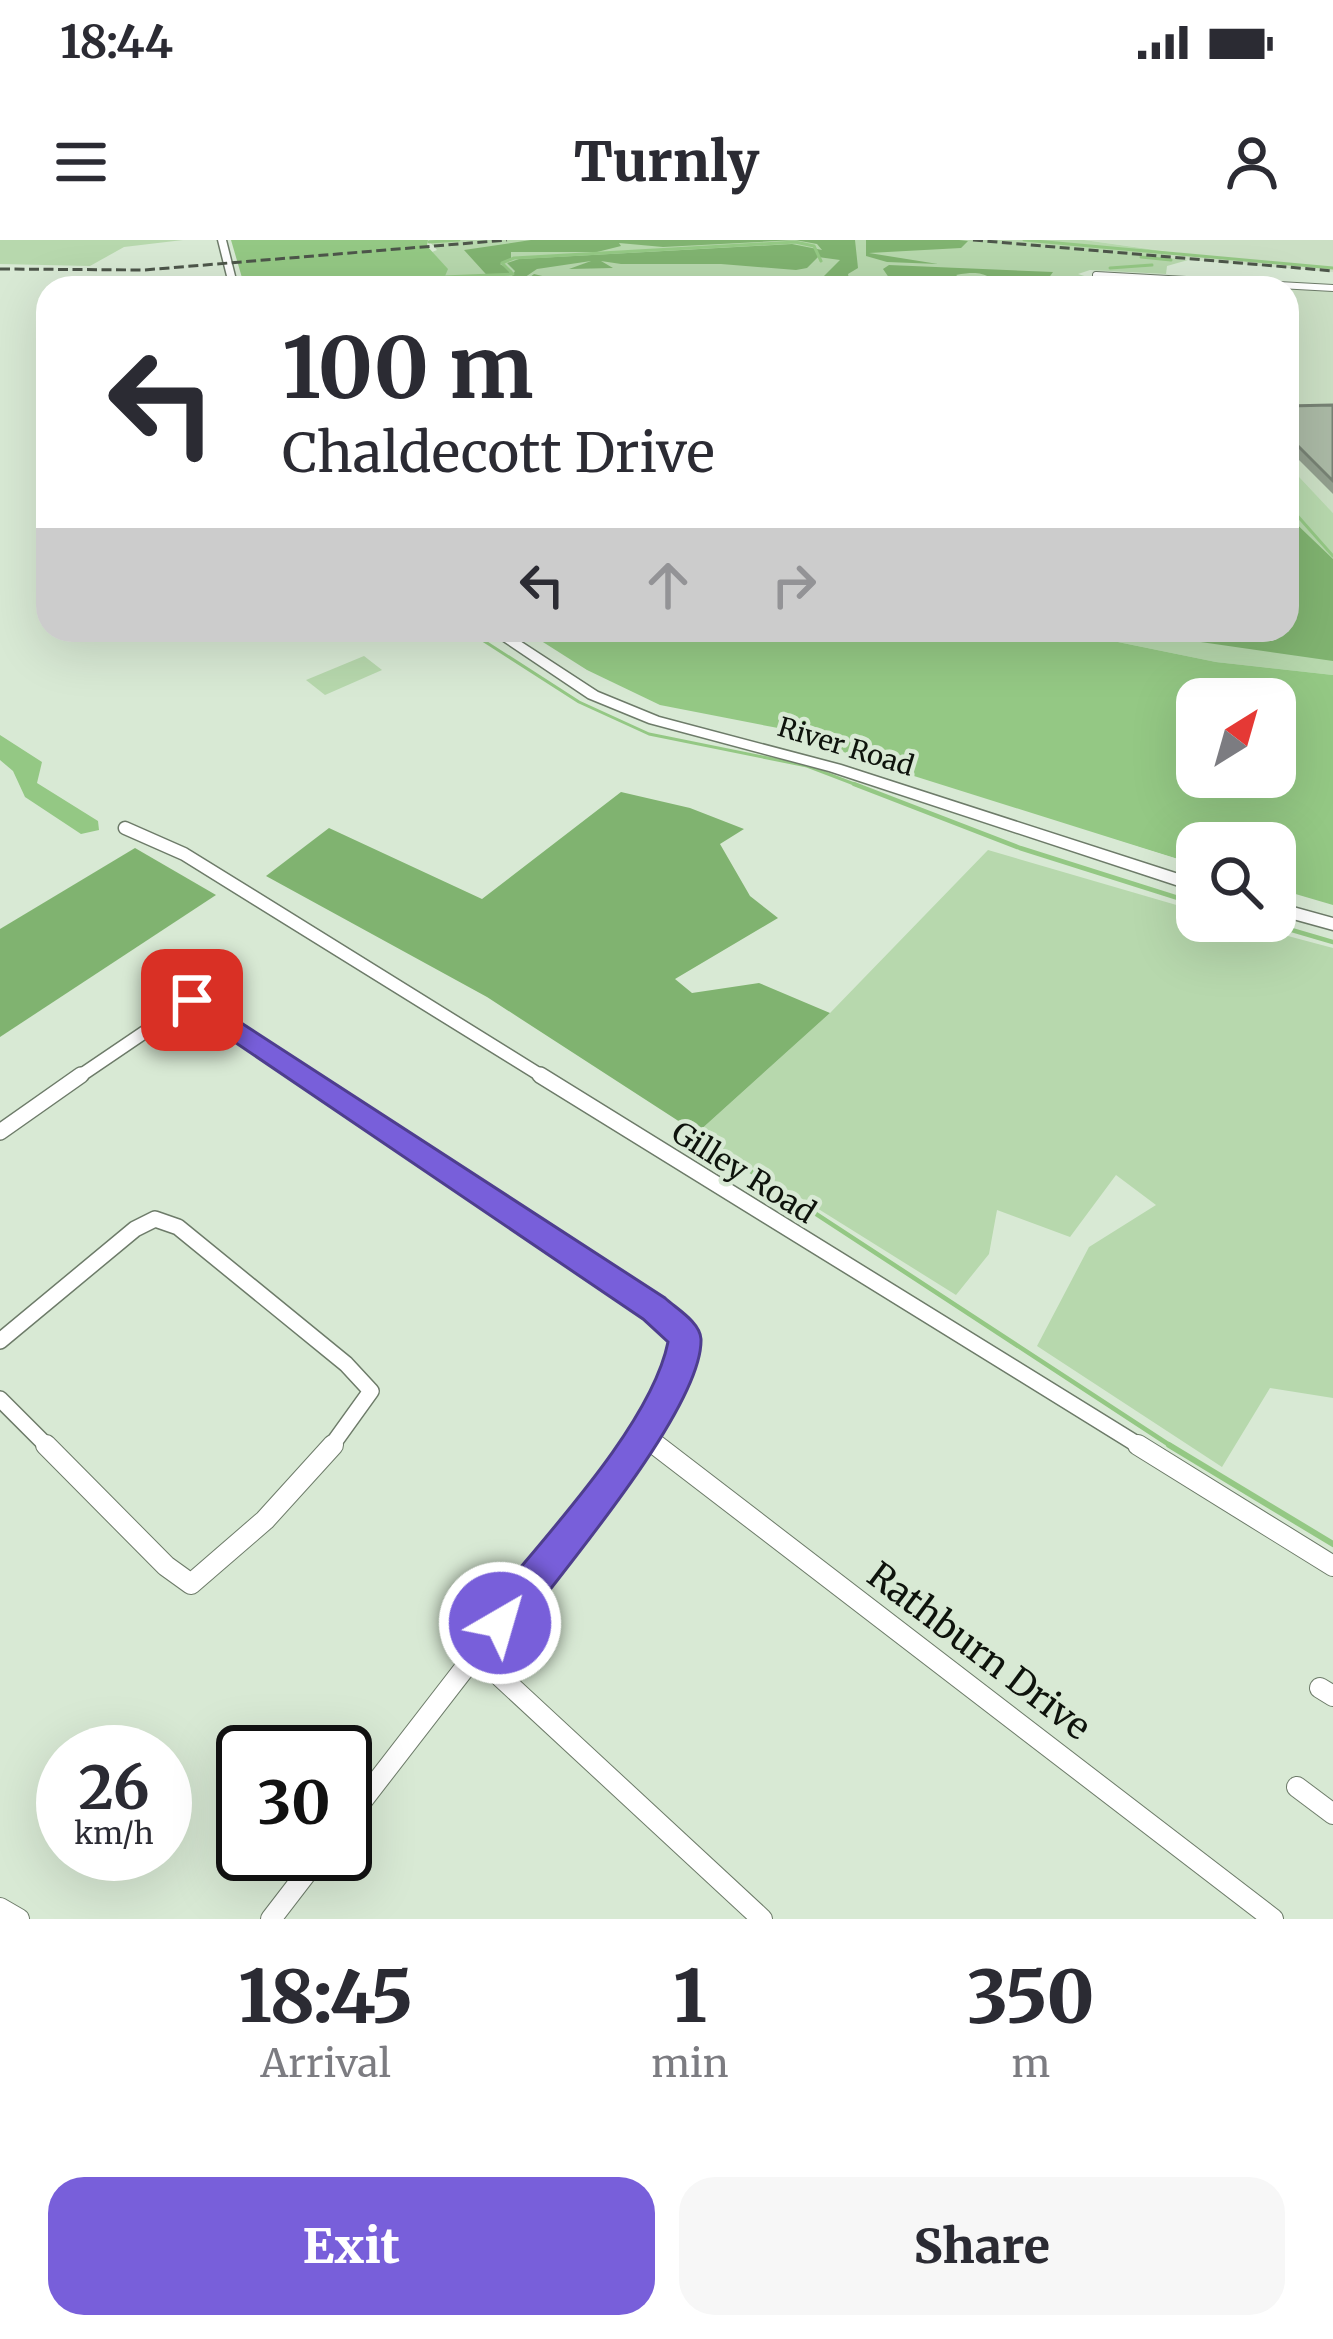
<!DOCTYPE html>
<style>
:root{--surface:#fff;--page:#f7f7f7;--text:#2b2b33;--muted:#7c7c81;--accent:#785fda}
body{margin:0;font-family:Merriweather,serif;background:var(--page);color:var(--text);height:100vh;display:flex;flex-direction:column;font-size:45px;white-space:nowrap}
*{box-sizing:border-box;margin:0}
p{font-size:39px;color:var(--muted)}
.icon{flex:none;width:66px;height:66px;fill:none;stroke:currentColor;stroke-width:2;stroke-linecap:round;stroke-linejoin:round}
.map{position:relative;height:1679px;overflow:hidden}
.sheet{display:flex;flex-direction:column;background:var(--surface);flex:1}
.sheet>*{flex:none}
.top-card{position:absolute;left:36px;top:36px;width:1263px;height:366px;border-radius:36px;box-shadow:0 12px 48px #0002;background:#fff;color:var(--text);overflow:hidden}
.needle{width:78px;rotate:37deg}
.tools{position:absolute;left:1176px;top:438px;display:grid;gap:24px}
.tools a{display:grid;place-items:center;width:120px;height:120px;border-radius:24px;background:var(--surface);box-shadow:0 12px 48px #0002;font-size:60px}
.speed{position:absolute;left:36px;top:1485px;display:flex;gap:24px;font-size:60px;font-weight:700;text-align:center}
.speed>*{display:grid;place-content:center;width:156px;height:156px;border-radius:50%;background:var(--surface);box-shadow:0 12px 48px #0002;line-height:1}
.speed small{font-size:30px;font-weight:400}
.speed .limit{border:6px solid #111;border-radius:18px;background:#fff;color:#111}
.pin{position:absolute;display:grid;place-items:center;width:102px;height:102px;color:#fff;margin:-51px;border-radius:24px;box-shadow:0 6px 18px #0006}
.me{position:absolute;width:132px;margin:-66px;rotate:38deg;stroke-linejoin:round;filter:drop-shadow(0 0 9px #0008)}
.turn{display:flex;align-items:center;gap:42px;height:252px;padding:0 48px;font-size:54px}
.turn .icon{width:156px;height:156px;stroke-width:2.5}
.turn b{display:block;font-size:84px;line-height:102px}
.lanes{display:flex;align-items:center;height:114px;padding:0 48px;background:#0003;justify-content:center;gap:60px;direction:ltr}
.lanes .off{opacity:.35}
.eta{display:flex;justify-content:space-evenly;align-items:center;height:204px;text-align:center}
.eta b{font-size:72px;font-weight:800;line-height:84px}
.button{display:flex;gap:24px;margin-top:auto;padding:24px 48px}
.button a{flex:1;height:138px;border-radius:36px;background:var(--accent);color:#fff;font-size:48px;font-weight:800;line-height:138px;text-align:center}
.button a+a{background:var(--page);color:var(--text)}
.status{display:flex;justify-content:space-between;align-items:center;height:84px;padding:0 60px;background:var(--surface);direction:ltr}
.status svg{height:33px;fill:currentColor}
header{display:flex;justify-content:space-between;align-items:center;height:156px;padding:0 48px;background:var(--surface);font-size:54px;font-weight:800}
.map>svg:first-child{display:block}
</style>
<div class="status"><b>18:44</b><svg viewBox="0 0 49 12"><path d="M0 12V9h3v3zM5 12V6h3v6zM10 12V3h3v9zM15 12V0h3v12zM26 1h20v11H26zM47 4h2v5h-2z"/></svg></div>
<header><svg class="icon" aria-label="menu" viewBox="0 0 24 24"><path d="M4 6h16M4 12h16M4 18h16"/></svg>Turnly<svg class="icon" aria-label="person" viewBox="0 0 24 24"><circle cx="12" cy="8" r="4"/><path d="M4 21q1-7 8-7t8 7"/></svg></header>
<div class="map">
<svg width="1333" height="1679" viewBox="0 0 1333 1679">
<rect width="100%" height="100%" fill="#d8e9d4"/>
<g fill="#cbdfc4">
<path d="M 962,0 L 1209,17 L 1084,0 L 1333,0 L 1333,32 Z"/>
<path d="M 1122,36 L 1333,50 L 1333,273 L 1287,224 L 1287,48 L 1126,48 Z"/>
</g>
<g fill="#b7d8ad">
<path d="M 0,0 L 183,0 L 124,7 L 90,26 L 0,24 Z"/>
<path d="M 428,0 L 1084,0 L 1170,12 L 1170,18 L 1188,20 L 1167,26 L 1166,34 L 1090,30 L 1078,34 L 1097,40 L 1122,36 L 1126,48 L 440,48 L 447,29 L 432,12 L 437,10 Z"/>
<path d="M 1287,224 L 1333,273 L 1333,435 L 1216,422 L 1059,390 L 1287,390 Z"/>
<path d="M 364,416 L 382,430 L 325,455 L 306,440 Z"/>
<path d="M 988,610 L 1197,671 L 1197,681 L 1232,681 L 1333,708 L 1333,1158 L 1270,1148 L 1222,1227 L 1037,1106 L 1089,1007 L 1156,965 L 1116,935 L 1070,997 L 997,970 L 989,1014 L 956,1055 L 697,893 L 830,773 Z"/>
</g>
<g fill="#80b370" fill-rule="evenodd">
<path d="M 531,0 L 855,0 L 858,28 L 848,34 L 851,48 L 813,48 L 824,43 L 821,39 L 840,20 L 818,17 L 807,28 L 796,30 L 721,24 L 621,24 L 601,21 L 613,28 L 569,29 L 591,21 L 537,29 L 512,46 L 524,47 L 520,45 L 534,34 L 592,48 L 500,48 L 509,46 L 494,43 L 464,10 ZM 795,0 L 817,4 L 822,10 L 792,4 L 519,19 L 507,23 L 515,31 L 512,36 L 504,36 L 512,31 L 500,24 L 511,18 L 511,12 L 597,12 L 621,6 L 619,3 L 663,7 Z"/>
<path d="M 866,0 L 959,0 L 968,1 L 961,8 L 869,13 L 938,24 L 887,22 L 866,16 Z"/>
<path d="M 889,25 L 1053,32 L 1048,39 C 1035,38 1019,45 1007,42 C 983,38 987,29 956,35 L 963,40 L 953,48 L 896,48 L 883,29 Z"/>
<path d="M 1287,275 L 1333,319 L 1333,421 L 1117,390 L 1287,390 Z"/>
<path d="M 621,552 L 690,568 L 744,589 L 720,604 L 750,656 L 778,678 L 675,739 L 692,753 L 759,743 L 830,773 L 697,893 L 487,757 L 266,636 L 329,588 L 482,659 Z"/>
<path d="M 135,608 L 216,655 L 0,797 L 0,689 Z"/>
</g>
<g fill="#94c884" fill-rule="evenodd">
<path d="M 231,0 L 428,0 L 427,6 L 448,29 L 440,48 L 245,48 Z"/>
<path d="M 518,390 L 1059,390 L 1216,422 L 1333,435 L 1333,665 L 1275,648 L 1275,603 L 1197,603 L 1197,625 L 734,483 L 639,461 ZM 1197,459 L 1275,459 L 1275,537 L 1197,537 Z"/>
<path d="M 0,495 L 42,522 L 37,543 L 98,581 L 99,590 L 81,594 L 25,557 L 13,531 L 0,520 Z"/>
</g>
<path fill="#d8e9d4" d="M 512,390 L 524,390 L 587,430 L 660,465 L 778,488 L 879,525 L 1197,625 L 1197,631 L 774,500 L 646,469 L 548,418 Z"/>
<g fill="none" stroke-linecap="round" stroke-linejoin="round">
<g stroke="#94c884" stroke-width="3">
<path d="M 1024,0 L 1333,28"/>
<path d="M 429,2 L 459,0"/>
<path d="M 1141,17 L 1171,20"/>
<path d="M 1110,28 L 1152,25"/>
<path d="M 443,37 L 513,34 L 502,23 L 514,18 L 795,2 L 814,6 L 821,21"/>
<path d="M 1010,48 L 1064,39"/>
<path d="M 1287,264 L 1333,316"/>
<path d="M 470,392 L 579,462 L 649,494 L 807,526 L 862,547"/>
</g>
<g stroke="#94c884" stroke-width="4.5">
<path d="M 854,544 L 1020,608 L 1197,664"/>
<path d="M 1261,681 L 1333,702"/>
<path d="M 729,917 L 1174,1208"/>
</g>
<path stroke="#94c884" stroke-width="6" d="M 1169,1205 L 1333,1304"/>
<g stroke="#6d7b69" stroke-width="8">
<path id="street-far3" d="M 1096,35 L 1333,48"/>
</g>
<g stroke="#6d7b69" stroke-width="15">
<g id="street-far2">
<path d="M 125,588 L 184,614 L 545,838"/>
<path d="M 77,838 L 192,760 L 308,838"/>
</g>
</g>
<g stroke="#6d7b69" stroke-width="18">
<g id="street-far1">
<path d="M 304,835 L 654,1069 L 685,1096 L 680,1124 L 635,1208"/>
<path d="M 540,835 L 1143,1208"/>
<path d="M 0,892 L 81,835"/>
<path d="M 0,1101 L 135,989 L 155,979 L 178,987 L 346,1124 L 371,1151 L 330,1208"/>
<path d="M 0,1159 L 49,1208"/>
<path d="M 644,1196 L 660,1208"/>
</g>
</g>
<g stroke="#6d7b69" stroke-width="22">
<g id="street">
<path d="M 46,1205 L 166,1326 L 191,1344 L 265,1280 L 333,1205"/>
<path d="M 656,1205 L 1273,1679"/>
<path d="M 1138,1205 L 1333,1326"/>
<path d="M 476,1414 L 762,1679"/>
<path d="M 1320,1448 L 1333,1456"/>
<path d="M 1297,1547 L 1333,1574"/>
<path d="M 345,1583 L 637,1205"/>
<path d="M 0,1668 L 19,1679"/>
<path d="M 271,1679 L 321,1614"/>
</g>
</g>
<g stroke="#6d7b69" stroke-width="3">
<g id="secondary">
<path d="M 218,0 L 226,0 L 238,48 L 230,48 Z"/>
<path d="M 487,390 L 503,390 L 598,452 L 659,477 L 841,525 L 1197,640 L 1197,652 L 829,531 L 649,483 L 588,458 Z"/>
<path d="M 1275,662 L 1333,678 L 1333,690 L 1275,674 Z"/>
</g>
</g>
<use href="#street-far3" stroke="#fff" stroke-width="6"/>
<use href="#street-far2" stroke="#fff" stroke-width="12"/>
<use href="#street-far1" stroke="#fff" stroke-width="15"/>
<use href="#street" stroke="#fff" stroke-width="20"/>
<use href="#secondary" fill="#fff" fill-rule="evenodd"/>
<g stroke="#4d564a" stroke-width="3" stroke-dasharray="10 4.5" stroke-linecap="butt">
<path d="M 973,0 L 1333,31"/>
<path d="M 0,29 L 144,30 L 507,0"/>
</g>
</g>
<path fill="#929f8e" d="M 1333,165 L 1333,254 L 1287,208 L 1287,166 Z"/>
<path fill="#aab9a5" stroke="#778274" stroke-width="3" d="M 1333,165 L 1333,241 L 1287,195 L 1287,166 Z"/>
<path fill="#785fda" stroke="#4e3e8e" stroke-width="3" d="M 192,751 L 665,1058 C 677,1069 700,1082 701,1099 C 703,1168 558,1337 513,1397 L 500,1402 L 486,1397 L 481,1383 L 486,1369 C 541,1300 651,1186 668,1102 L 643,1079 L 183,767 L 179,760 L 183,754 Z"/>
<g text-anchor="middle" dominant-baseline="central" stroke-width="9" stroke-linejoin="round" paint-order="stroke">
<g font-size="27" fill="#0e130c" stroke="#d8e9d4">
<text transform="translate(846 506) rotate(17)">River Road</text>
</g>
<g font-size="30" fill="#0e130c" stroke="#d8e9d4">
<text transform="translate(744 932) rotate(32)">Gilley Road</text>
</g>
<g font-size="36" fill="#0e130c" stroke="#d8e9d4">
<text transform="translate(979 1411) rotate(37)">Rathburn Drive</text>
</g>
</g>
</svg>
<div class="tools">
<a><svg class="needle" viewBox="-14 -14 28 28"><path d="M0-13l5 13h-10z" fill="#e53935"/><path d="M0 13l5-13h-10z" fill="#7c7c81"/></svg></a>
<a><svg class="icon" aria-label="search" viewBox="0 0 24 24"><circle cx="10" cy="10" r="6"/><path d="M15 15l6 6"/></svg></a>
</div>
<div class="speed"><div>26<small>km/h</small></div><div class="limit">30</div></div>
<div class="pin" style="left:192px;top:760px;background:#d93025"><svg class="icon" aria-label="arrive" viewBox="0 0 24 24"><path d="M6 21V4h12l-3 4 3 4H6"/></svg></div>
<svg class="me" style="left:500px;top:1383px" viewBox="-20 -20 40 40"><circle r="17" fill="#785fda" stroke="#fff" stroke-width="3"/><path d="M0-11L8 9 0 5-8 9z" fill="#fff"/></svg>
<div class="top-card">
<div class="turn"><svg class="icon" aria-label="left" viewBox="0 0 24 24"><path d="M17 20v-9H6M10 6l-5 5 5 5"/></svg><div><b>100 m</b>Chaldecott Drive</div></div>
<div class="lanes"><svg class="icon" aria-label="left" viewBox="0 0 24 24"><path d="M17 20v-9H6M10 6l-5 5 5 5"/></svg><svg class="icon off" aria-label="ahead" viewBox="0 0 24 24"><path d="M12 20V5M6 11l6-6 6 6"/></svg><svg class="icon off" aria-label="right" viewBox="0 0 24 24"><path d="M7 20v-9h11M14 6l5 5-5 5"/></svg></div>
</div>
</div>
<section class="sheet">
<div class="eta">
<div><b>18:45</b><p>Arrival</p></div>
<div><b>1</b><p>min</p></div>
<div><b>350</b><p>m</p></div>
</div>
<div class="button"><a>Exit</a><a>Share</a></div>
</section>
